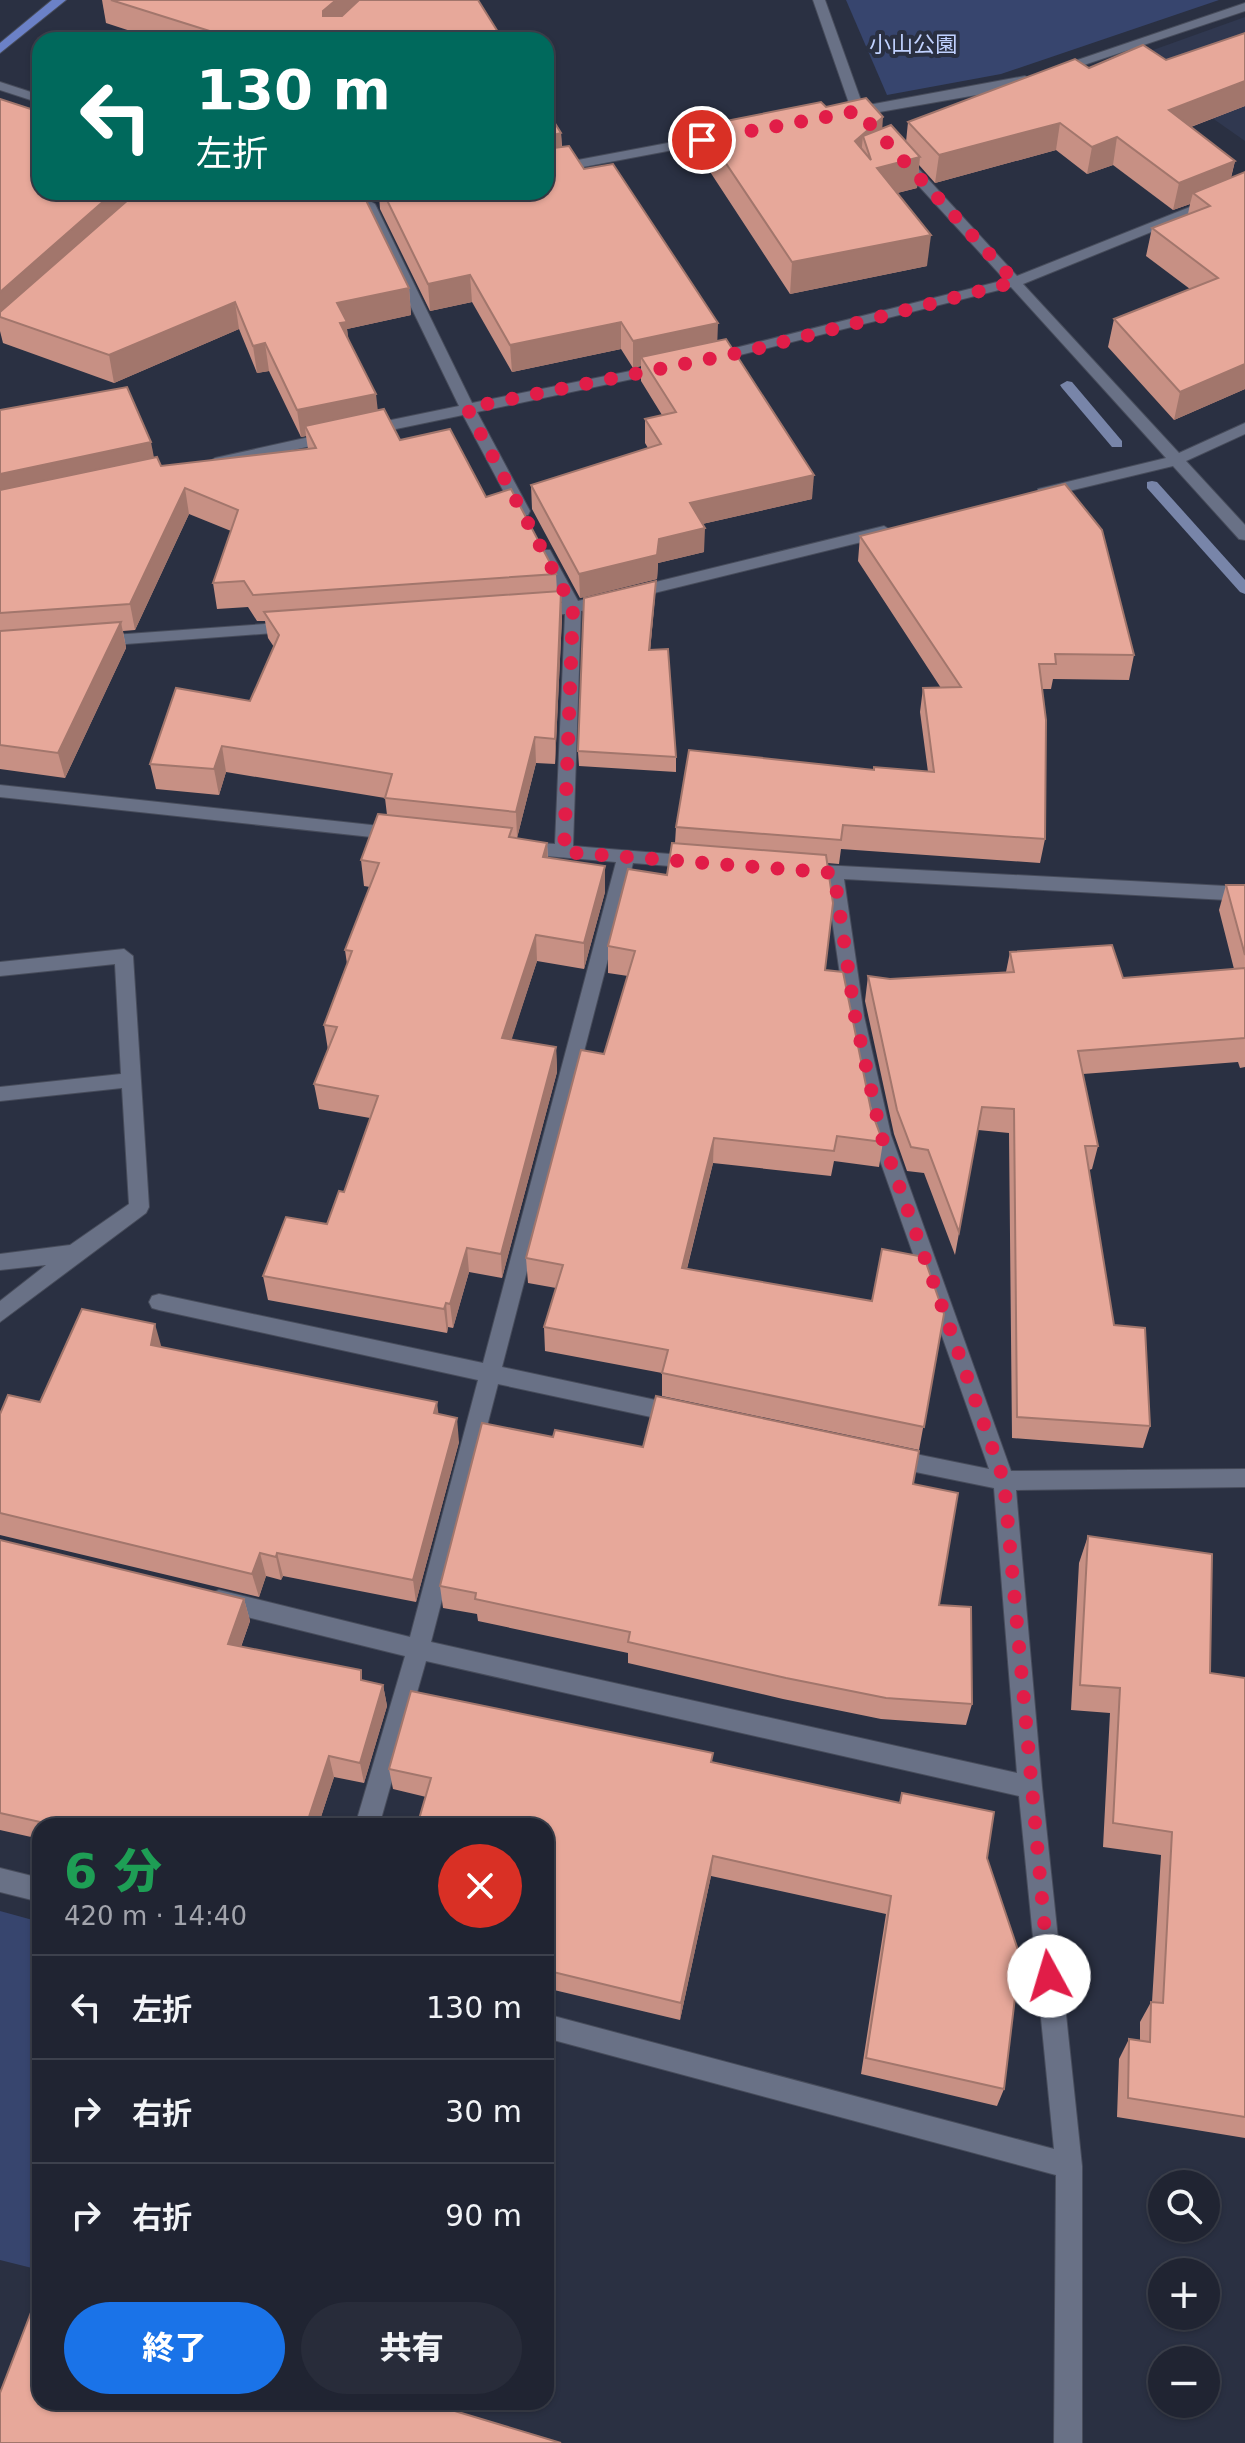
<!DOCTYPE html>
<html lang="ja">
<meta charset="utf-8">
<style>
:root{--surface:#202432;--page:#282c3a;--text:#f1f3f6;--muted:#a2a4ac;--line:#3d414d;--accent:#1a73e8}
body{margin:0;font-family:"DejaVu Sans","Noto Sans JP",sans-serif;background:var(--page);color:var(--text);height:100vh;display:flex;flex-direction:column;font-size:30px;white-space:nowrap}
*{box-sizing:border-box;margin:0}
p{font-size:26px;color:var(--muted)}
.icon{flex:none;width:44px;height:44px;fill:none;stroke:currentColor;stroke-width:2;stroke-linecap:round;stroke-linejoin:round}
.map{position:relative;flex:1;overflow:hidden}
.details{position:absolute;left:32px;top:1818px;width:522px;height:592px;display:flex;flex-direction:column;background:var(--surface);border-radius:24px;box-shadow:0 2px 6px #0004,0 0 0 2px var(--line)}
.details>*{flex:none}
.banner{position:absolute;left:32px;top:32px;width:522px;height:168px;border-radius:24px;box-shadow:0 2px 6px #0004,0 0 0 2px var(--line);background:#00695c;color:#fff;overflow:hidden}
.buttons{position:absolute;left:1148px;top:2170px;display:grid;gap:16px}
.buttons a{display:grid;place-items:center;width:72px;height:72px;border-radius:50%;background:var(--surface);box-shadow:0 2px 6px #0004,0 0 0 2px var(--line);font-size:40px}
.pin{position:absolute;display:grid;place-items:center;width:68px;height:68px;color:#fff;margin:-34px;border:4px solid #fff;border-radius:50%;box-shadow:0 2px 8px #0007}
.me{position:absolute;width:88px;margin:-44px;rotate:354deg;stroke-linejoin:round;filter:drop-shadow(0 0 6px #0008)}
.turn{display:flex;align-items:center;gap:28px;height:168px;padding:0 32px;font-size:36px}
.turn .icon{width:104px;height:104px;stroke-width:2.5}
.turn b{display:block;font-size:56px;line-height:68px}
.round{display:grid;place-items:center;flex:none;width:84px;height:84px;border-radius:42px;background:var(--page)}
.head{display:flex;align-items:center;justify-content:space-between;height:136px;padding:0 32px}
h1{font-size:48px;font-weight:800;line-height:60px;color:#1e9e55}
.primary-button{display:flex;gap:16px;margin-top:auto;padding:16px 32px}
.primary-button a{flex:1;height:92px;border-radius:48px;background:var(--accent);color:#fff;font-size:32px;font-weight:800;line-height:92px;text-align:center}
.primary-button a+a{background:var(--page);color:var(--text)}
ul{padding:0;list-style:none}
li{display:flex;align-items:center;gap:24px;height:104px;padding:0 32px;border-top:2px solid var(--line)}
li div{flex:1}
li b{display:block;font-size:30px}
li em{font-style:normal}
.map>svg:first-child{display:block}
</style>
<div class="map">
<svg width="1245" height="2443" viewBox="0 0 1245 2443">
<rect width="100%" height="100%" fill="#2a3042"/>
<path fill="#303850" d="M 1245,17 L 1245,141 L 1128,59 Z"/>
<g fill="#37456e">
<path d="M 846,0 L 1219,0 L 1001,74 L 887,95 Z"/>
<path d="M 0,1911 L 40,1922 L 40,2270 L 0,2260 Z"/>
</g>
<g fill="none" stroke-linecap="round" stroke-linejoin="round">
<g fill="#7885a9" fill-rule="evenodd">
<path d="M 1067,381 L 1072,382 L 1122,441 L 1122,447 L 1112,447 L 1062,388 L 1060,385 Z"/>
<path d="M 1152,481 L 1157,482 L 1245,580 L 1245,594 L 1240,592 L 1147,488 L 1147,482 Z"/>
</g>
<g stroke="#474c5b" stroke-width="2">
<g id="minor">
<path d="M 813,0 L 825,0 L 863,106 L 1025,76 L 1032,80 L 1005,90 L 868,114 L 872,118 L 865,122 L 855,116 L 843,116 L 843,110 L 851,109 Z"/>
<path d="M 1245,3 L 1245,11 L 1060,73 L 1048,70 Z"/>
<path d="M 0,82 L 40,95 L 40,103 L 0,90 Z"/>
<path d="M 726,132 L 733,136 L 731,139 L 546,174 L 546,166 Z"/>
<path d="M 895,154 L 905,154 L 1017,276 L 1245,185 L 1245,194 L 1023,284 L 1179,453 L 1245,423 L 1245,434 L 1186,461 L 1245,525 L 1245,540 L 1239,539 L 1173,466 L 1044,497 L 1038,495 L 1038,489 L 1166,458 L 1011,287 L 708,363 L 703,362 L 703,356 L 1005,280 L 895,160 Z"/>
<path d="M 368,200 L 375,204 L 472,403 L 665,364 L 672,368 L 665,372 L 477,412 L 530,511 L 528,515 L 522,516 L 514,511 L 463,415 L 367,435 L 359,430 L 367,425 L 459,406 L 361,204 Z"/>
<path d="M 332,432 L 340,437 L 337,440 L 215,468 L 207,463 L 215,458 Z"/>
<path d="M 884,526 L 892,531 L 890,535 L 581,611 L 573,846 L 694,856 L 703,862 L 694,868 L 633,863 L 502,1367 L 679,1405 L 686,1408 L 690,1414 L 686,1420 L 679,1423 L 498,1384 L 431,1642 L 1017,1773 L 994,1488 L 891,1467 L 883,1465 L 880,1458 L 883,1451 L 891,1449 L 989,1469 L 871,1135 L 846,1016 L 826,878 L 802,876 L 793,870 L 802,864 L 1245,887 L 1245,901 L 844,879 L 864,1016 L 891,1135 L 1011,1471 L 1245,1469 L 1245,1487 L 1016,1490 L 1042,1787 L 1082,2166 L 1082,2443 L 1054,2443 L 1056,2175 L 546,2038 L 546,2014 L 1054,2149 L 1019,1796 L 426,1661 L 379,1826 L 355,1826 L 405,1656 L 219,1610 L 211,1607 L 208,1600 L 211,1593 L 219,1590 L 410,1637 L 478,1380 L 159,1310 L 152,1308 L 149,1302 L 152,1296 L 159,1294 L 483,1363 L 616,862 L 523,854 L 514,848 L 523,842 L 555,844 L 565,614 L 534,615 L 526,610 L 534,605 L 562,603 L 536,554 L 538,550 L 550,550 L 578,601 Z"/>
<path d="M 294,622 L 300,623 L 302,627 L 300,631 L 99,646 L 91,641 L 99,636 Z"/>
<path d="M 0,785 L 399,828 L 408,834 L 399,840 L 0,797 Z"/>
<path d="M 124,949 L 133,956 L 149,1207 L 146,1213 L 0,1322 L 0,1301 L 46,1265 L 0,1270 L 0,1254 L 70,1245 L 129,1204 L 122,1088 L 0,1101 L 0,1087 L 121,1074 L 115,964 L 0,976 L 0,962 Z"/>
<path d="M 0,1868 L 40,1878 L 40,1902 L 0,1892 Z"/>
</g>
</g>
<g stroke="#474c5b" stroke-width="2">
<path id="major" d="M 52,0 L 66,0 L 0,53 L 0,43 Z"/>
</g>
<use href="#minor" fill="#697186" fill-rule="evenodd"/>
<use href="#major" fill="#6b81c7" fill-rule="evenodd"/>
</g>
<g fill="#c79084">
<path d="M 102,0 L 478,0 L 503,40 L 158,40 L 106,23 Z"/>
<path d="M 1245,33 L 1245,106 L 1191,127 L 1235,161 L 1231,178 L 1245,172 L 1245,389 L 1174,420 L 1108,347 L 1114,319 L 1190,289 L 1146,256 L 1152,228 L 1188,214 L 1190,204 L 1173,210 L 1113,165 L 1087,174 L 1056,150 L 935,183 L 919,165 L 917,188 L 897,193 L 927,266 L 790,294 L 701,158 L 701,126 L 826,107 L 882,129 L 906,142 L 908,122 L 1089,68 L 1166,60 Z"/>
<path d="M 0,99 L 40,192 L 546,192 L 561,133 L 562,147 L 584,169 L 717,341 L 812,499 L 702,524 L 704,552 L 658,563 L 657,579 L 580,598 L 532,509 L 531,485 L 648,448 L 645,443 L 645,419 L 662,415 L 641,381 L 641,366 L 633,368 L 621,349 L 512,372 L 472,302 L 430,311 L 380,209 L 379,195 L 369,197 L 363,195 L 409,288 L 411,315 L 347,329 L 348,339 L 378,411 L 400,440 L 486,497 L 556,574 L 557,591 L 562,617 L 555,764 L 536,763 L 517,838 L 547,843 L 548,858 L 605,892 L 584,969 L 537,961 L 511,1040 L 556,1047 L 557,1072 L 502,1278 L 469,1272 L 453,1328 L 448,1327 L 447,1333 L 268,1300 L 263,1276 L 327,1224 L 344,1192 L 370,1118 L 319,1109 L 314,1084 L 328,1050 L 324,1025 L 347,964 L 345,950 L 370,887 L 364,886 L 361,860 L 387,815 L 385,798 L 226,772 L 219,795 L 156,789 L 150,764 L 250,701 L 274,647 L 268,638 L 265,621 L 257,621 L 248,607 L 217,609 L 213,583 L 231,531 L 189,514 L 135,630 L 123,631 L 126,648 L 65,778 L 0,769 L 0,410 L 154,458 L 161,466 L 308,449 L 306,436 L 301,437 L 269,371 L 257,373 L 239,329 L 114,383 L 3,343 L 0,331 Z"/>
<path d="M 860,536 L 1134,655 L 1129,680 L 1053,679 L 1051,689 L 1042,689 L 1045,839 L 1040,863 L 841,849 L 839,864 L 827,863 L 830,930 L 825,970 L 883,1142 L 879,1167 L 834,1161 L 831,1176 L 713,1163 L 687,1269 L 944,1314 L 919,1450 L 662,1396 L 662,1373 L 545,1351 L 544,1327 L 556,1288 L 528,1283 L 526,1258 L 604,1054 L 628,976 L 608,973 L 608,946 L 667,875 L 675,843 L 676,827 L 874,770 L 928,772 L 920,712 L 923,688 L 941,688 L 858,561 Z"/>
<path d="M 655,596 L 650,650 L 676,757 L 676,772 L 579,766 L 578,751 Z"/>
<path d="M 1226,885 L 1245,885 L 1245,1067 L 1240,1068 L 1238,1062 L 1083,1074 L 1098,1146 L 1092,1169 L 1089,1170 L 1114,1325 L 1150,1426 L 1143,1448 L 1012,1438 L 1009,1133 L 978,1130 L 955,1255 L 924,1173 L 907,1171 L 894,1134 L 865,1001 L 868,976 L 890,979 L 1006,972 L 1010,952 L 1123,978 L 1234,969 L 1219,910 Z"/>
<path d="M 161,1347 L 439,1414 L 459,1442 L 416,1602 L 283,1576 L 281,1580 L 266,1576 L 259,1597 L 0,1535 L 0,1414 L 40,1402 Z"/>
<path d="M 553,1437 L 643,1447 L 913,1484 L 939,1605 L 972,1704 L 966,1725 L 881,1719 L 783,1699 L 628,1663 L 628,1653 L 478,1621 L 477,1614 L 443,1608 L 440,1586 Z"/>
<path d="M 1088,1536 L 1210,1673 L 1245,1678 L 1245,2138 L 1117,2117 L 1119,2059 L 1129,2039 L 1140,2041 L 1140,2022 L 1151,2002 L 1152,2002 L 1161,1855 L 1103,1847 L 1110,1713 L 1071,1710 L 1079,1563 Z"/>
<path d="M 0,1540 L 244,1599 L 250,1621 L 241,1647 L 363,1681 L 383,1685 L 387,1706 L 364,1783 L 334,1777 L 318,1826 L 40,1826 L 40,1839 L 0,1830 Z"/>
<path d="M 713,1762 L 900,1803 L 902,1793 L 987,1858 L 1004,2089 L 997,2106 L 861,2074 L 886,1914 L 711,1876 L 680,2020 L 554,1990 L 554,1984 L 546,1983 L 546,1826 L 393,1789 L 389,1769 Z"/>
</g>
<g fill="#a2766c">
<path d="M 336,0 L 368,0 L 326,40 L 323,11 Z"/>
<path d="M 1245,81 L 1245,106 L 1164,137 L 1169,110 Z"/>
<path d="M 883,117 L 881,148 L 863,136 L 860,165 L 855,141 Z"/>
<path d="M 1060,123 L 1056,150 L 935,183 L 939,155 Z"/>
<path d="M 561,133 L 562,160 L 546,164 L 546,137 Z"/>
<path d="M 1117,137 L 1113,165 L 1087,174 L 1092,147 Z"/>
<path d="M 920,157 L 917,188 L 874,199 L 877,168 Z"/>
<path d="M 1235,161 L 1228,188 L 1193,193 L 1190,204 L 1173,210 L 1179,183 Z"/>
<path d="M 114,192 L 148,192 L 0,317 L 0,292 Z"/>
<path d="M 369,192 L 379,192 L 379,195 L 369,197 Z"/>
<path d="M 931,235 L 927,266 L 790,294 L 792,262 Z"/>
<path d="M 470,275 L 472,302 L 430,311 L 428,284 Z"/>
<path d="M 409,288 L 411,315 L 347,329 L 350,349 L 341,330 L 337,303 Z"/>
<path d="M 235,302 L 239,329 L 114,383 L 109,355 Z"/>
<path d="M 621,322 L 621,349 L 512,372 L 510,345 Z"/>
<path d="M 718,323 L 717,350 L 641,357 L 641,366 L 633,368 L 633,341 Z"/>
<path d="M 265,343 L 269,371 L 257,373 L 253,346 Z"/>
<path d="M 1245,364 L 1245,389 L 1174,420 L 1180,392 Z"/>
<path d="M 376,394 L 379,421 L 305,426 L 306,436 L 301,437 L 297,410 Z"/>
<path d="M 151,442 L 156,468 L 0,501 L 0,474 Z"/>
<path d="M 814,475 L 812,499 L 689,527 L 690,503 Z"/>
<path d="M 185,488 L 189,514 L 135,630 L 130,604 Z"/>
<path d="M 705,528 L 704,552 L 658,563 L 657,579 L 580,598 L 579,574 L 659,539 Z"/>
<path d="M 656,581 L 655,596 L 649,664 L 649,650 Z"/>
<path d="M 561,591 L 562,617 L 555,764 L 555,739 Z"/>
<path d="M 121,622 L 126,648 L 65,778 L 58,753 Z"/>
<path d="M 535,737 L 536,763 L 517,838 L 516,812 Z"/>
<path d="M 222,746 L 226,772 L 219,795 L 214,769 Z"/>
<path d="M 547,843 L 548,869 L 543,857 Z"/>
<path d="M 605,866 L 605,892 L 584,969 L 584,943 Z"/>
<path d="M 536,935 L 537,961 L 504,1063 L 502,1038 Z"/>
<path d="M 556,1047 L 557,1072 L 502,1278 L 501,1254 Z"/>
<path d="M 714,1138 L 713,1163 L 681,1292 L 682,1268 Z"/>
<path d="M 467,1248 L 469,1272 L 453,1328 L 450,1304 Z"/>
<path d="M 446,1303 L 448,1327 L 447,1333 L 444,1309 Z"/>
<path d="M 155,1324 L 162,1349 L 151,1345 Z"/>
<path d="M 437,1402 L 440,1426 L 434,1413 Z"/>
<path d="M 457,1418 L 459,1442 L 416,1602 L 413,1580 Z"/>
<path d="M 260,1553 L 266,1576 L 259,1597 L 252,1574 Z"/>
<path d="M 277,1553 L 283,1576 L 281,1580 L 276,1557 Z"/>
<path d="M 244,1599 L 250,1621 L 234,1666 L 228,1644 Z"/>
<path d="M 383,1685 L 387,1706 L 364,1783 L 360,1763 Z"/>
<path d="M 329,1756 L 334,1777 L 318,1826 L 306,1826 Z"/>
<path d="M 713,1856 L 711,1876 L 680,2020 L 681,2003 Z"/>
</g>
<g fill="#e7a89a" stroke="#a2766c" stroke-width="2">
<path d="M 111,0 L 336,0 L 323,11 L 323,16 L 342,16 L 359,0 L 478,0 L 503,40 L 229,40 L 213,36 L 216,33 Z"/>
<path d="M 1245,33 L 1245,81 L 1169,110 L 1235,161 L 1179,183 L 1117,137 L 1092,147 L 1060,123 L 939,155 L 908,122 L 1075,59 L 1089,68 L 1143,45 L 1166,60 Z"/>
<path d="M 866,98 L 883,117 L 855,141 L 871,160 L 863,136 L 891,125 L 920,157 L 877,168 L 931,235 L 792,262 L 701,126 L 821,102 L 826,107 Z"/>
<path d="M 0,99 L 40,112 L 40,192 L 114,192 L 0,292 Z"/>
<path d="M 546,109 L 561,133 L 546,137 Z"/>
<path d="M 569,146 L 584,169 L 613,164 L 718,323 L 633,341 L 621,322 L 510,345 L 470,275 L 428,284 L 383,192 L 546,192 L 546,149 Z"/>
<path d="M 1245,172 L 1245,364 L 1180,392 L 1114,319 L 1218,278 L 1152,228 L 1210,206 L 1193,193 Z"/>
<path d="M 137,192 L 362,192 L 409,288 L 337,303 L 347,322 L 340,323 L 376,394 L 297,410 L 265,343 L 253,346 L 235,302 L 109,355 L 0,317 L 0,312 Z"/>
<path d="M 726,339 L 814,475 L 690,503 L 705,528 L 659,539 L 657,555 L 579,574 L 531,485 L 661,444 L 645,419 L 676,412 L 641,357 Z"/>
<path d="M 127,387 L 151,442 L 0,474 L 0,410 Z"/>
<path d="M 384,409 L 400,440 L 450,429 L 486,497 L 511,489 L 556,574 L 253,595 L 244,581 L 213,583 L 238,510 L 185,488 L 130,604 L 0,613 L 0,490 L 157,457 L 161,466 L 316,448 L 305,426 Z"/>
<path d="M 1065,484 L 1102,530 L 1134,655 L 1055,654 L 1056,664 L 1039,664 L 1046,720 L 1045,839 L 843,825 L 841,840 L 676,827 L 689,750 L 874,770 L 874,767 L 934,772 L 923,688 L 961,687 L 860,536 Z"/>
<path d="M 656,581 L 649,650 L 668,649 L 676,757 L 578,751 L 584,598 Z"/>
<path d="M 561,591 L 555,739 L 535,737 L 516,812 L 385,798 L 392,774 L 222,746 L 214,769 L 150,764 L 176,688 L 250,701 L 279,635 L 264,612 Z"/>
<path d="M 121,622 L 58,753 L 0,745 L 0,631 Z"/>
<path d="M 378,814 L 512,828 L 509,837 L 547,843 L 543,857 L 605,866 L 584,943 L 536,935 L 502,1038 L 556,1047 L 501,1254 L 467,1248 L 450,1304 L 446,1303 L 444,1309 L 263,1276 L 286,1217 L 327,1224 L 339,1191 L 344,1192 L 378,1096 L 314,1084 L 337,1027 L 324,1025 L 352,951 L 345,950 L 379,863 L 361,860 Z"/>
<path d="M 672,843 L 826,855 L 833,903 L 825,970 L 843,972 L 871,1110 L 883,1142 L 837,1136 L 834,1151 L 714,1138 L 682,1268 L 872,1301 L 882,1249 L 924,1257 L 944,1314 L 924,1427 L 662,1373 L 668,1350 L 544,1327 L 563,1265 L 526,1258 L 581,1050 L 604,1054 L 635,951 L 608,946 L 628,869 L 667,875 Z"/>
<path d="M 1226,885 L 1245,885 L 1245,955 Z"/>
<path d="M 1112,945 L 1123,978 L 1245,968 L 1245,1038 L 1078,1051 L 1098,1146 L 1085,1146 L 1114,1325 L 1145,1328 L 1150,1426 L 1017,1417 L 1014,1109 L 982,1107 L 959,1232 L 928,1150 L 911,1147 L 897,1110 L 868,976 L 890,979 L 1014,972 L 1010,952 Z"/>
<path d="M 82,1309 L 155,1324 L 151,1345 L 437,1402 L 434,1413 L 457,1418 L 413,1580 L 277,1553 L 276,1557 L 260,1553 L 252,1574 L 0,1513 L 0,1414 L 8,1395 L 40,1402 Z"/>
<path d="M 656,1396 L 919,1451 L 913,1484 L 958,1493 L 939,1605 L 971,1607 L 972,1704 L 886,1698 L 786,1678 L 628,1642 L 630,1632 L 475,1599 L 476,1593 L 440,1586 L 482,1423 L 553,1437 L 555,1430 L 643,1447 Z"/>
<path d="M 1088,1536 L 1212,1554 L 1210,1673 L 1245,1678 L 1245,2117 L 1128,2098 L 1129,2039 L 1150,2042 L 1151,2002 L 1163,2003 L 1172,1832 L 1113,1823 L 1120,1688 L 1080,1685 Z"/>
<path d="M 0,1540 L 244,1599 L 228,1644 L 361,1670 L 361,1680 L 383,1685 L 360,1763 L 329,1756 L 306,1826 L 58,1826 L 0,1813 Z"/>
<path d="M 411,1691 L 713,1753 L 711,1762 L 900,1803 L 902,1793 L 994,1812 L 987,1858 L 1020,1956 L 1004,2089 L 866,2058 L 891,1896 L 713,1856 L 681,2003 L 553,1972 L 554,1967 L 546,1965 L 546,1826 L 417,1826 L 431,1778 L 389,1769 Z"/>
<path d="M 40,2289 L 40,2402 L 425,2402 L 561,2443 L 0,2443 L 0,2393 Z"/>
</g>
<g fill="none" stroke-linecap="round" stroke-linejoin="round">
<path stroke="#e11d48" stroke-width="14" stroke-dasharray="0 25.2" d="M 702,140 L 858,111 L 1015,282 L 748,351 L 467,408 L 573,608 L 564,852 L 834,873 L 855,1016 L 881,1135 L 1004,1481 L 1049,1976"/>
</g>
<g text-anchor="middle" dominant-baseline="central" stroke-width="8" stroke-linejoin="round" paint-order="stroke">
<g font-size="22" fill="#c1d2ff" stroke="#2a3042">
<text x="913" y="44">小山公園</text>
</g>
</g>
</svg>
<div class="buttons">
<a><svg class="icon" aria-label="search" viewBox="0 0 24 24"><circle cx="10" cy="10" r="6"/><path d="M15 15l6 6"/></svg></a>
<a>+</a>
<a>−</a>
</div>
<div class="pin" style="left:702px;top:140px;background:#d93025"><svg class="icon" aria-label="arrive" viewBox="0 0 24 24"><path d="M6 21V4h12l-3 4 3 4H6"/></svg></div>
<svg class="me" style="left:1049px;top:1976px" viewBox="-20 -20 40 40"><circle r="19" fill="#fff"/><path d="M0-13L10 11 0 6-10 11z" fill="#e11d48"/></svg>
<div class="banner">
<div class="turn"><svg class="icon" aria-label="left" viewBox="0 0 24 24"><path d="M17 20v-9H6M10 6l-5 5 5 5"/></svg><div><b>130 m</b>左折</div></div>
</div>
<section class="details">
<div class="head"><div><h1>6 分</h1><p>420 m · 14:40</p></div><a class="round" style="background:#d93025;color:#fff"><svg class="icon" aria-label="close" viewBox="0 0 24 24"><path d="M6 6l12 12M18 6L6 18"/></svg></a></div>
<ul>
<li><svg class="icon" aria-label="left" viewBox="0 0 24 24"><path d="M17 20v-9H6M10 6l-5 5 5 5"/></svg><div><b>左折</b></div><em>130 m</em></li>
<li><svg class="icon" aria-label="right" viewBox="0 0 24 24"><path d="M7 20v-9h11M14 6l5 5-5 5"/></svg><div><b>右折</b></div><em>30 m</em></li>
<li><svg class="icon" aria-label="right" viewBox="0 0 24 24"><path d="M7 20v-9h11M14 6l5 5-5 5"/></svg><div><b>右折</b></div><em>90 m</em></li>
</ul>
<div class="primary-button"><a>終了</a><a>共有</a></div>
</section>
</div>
